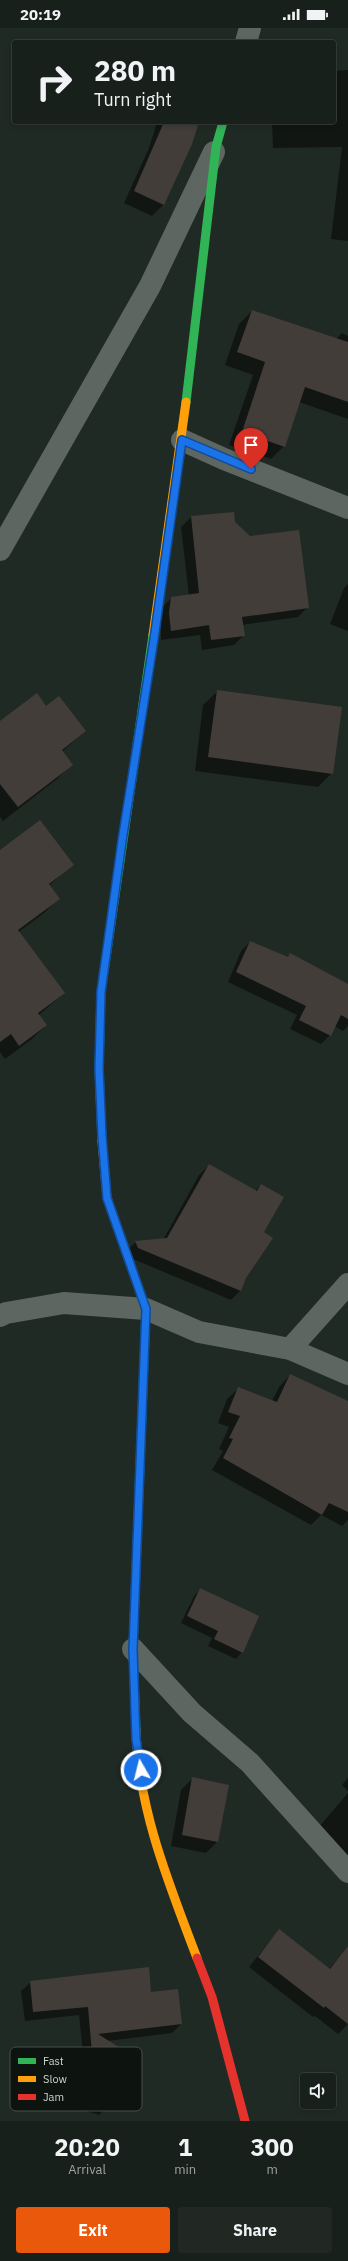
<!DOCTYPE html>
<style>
:root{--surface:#18201b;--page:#212824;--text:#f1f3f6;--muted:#9fa3a3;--line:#363e3a;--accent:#ea580c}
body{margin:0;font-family:"IBM Plex Sans",sans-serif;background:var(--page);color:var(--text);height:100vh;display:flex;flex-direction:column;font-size:15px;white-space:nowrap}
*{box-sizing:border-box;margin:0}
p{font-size:13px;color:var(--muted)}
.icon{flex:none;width:22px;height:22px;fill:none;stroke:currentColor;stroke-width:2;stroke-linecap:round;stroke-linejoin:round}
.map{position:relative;height:2093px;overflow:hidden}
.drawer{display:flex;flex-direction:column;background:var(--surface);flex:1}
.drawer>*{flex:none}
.hud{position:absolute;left:12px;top:12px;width:324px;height:84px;border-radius:4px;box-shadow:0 2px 6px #0003,0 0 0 1px var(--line);background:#18201b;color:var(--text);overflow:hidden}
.controls{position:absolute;left:300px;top:2045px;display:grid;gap:8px}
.controls a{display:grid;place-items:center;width:36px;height:36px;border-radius:4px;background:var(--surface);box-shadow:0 2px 6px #0003,0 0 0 1px var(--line);font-size:20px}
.pin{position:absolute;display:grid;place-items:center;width:34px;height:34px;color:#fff;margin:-41px -17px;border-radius:50% 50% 50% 0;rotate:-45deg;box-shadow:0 0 4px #0007}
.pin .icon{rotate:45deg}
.me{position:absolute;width:44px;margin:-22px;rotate:352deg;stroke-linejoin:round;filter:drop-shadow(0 0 3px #0008)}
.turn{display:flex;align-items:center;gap:14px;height:84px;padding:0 16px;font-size:18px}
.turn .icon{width:52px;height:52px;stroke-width:2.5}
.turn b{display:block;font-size:28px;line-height:34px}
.eta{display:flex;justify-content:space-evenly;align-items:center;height:68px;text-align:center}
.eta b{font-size:24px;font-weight:700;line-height:28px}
.action{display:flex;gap:8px;margin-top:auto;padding:8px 16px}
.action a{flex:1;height:46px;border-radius:4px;background:var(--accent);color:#fff;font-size:16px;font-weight:700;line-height:46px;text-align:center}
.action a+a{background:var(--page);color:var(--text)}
.status{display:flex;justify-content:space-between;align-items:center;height:28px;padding:0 20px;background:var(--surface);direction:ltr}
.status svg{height:11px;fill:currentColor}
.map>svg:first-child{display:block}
</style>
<div class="status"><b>20:19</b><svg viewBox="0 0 49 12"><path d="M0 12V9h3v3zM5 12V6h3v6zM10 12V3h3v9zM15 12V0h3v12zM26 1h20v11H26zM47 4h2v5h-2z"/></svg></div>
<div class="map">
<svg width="348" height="2093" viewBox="0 0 348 2093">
<rect width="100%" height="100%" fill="#202a24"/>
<g fill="#0007">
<path d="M 348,42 L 348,213 L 331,211 L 342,119 L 273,120 L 272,94 L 334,94 L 334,43 Z"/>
<path d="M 157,94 L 198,94 L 163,177 L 152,188 L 124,175 L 149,120 Z"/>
<path d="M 252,283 L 336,311 L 342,305 L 348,308 L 348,391 L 299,374 L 284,418 L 271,431 L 229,417 L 253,347 L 225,337 L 239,296 Z"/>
<path d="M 191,489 L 234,495 L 308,579 L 298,589 L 242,597 L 244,607 L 234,617 L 202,622 L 200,607 L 161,612 L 161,580 L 172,570 L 189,568 L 181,499 Z"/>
<path d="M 348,556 L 348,603 L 330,596 L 344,560 Z"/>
<path d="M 218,663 L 332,745 L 318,759 L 195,743 L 203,677 Z"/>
<path d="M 46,679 L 85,703 L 62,724 L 71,737 L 57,751 L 3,793 L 0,789 L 0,695 Z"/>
<path d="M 0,824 L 72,836 L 49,858 L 58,871 L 44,885 L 0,918 Z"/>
<path d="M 250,914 L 287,930 L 290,927 L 348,962 L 348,998 L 343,1003 L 334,998 L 330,1007 L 321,1016 L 290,1001 L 297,987 L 228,954 L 241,923 Z"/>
<path d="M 0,933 L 64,965 L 39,987 L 46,997 L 32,1011 L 5,1031 L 0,1024 Z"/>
<path d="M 209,1137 L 255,1163 L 261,1157 L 263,1204 L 240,1263 L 231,1272 L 128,1229 L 126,1223 L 136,1214 L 163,1212 L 199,1147 Z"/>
<path d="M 290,1347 L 348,1374 L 348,1492 L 342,1498 L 321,1487 L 311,1497 L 212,1442 L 223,1423 L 219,1421 L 229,1399 L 218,1395 L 227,1371 L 239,1360 L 272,1373 L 279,1359 Z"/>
<path d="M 200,1561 L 242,1624 L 236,1631 L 208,1618 L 212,1610 L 181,1595 L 194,1568 Z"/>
<path d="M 193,1750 L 228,1758 L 217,1814 L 206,1825 L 171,1818 L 181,1762 Z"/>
<path d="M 348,1750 L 348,1763 L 342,1757 Z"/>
<path d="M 348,1765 L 348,1827 L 318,1800 Z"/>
<path d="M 279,1902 L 329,1941 L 344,1924 L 348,1927 L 348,1996 L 338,2006 L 315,1988 L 313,1989 L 249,1939 Z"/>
<path d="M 31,1954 L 150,1965 L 181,1996 L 172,2005 L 107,2013 L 113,2064 L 108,2078 L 99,2087 L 69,2077 L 84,2035 L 79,1987 L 25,1993 L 21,1963 Z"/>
</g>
<g fill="#433d3a">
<path d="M 164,94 L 199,94 L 192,116 L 164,177 L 134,163 Z"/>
<path d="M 252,282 L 348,314 L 348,374 L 305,359 L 285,419 L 242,404 L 265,334 L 237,324 Z"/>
<path d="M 234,484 L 235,494 L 250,508 L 299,502 L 309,580 L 242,589 L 245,608 L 211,612 L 209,597 L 171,603 L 169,585 L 171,569 L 199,565 L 191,488 Z"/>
<path d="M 217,662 L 342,679 L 333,746 L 208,729 Z"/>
<path d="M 37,665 L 46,678 L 59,668 L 86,703 L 62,722 L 73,737 L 18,779 L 0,756 L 0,693 Z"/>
<path d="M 40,792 L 74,837 L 49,856 L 60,871 L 18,902 L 65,965 L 38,985 L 47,997 L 19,1018 L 11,1006 L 0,1014 L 0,822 Z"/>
<path d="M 250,913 L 288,929 L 290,925 L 348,956 L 348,991 L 341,987 L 331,1008 L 299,992 L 306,978 L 236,944 Z"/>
<path d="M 209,1136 L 257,1163 L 261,1156 L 284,1169 L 264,1204 L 273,1210 L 246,1250 L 241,1263 L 138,1220 L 135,1213 L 167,1210 Z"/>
<path d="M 290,1346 L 348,1373 L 348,1484 L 329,1475 L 322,1487 L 223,1430 L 233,1411 L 229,1410 L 240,1388 L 228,1384 L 238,1359 L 277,1374 Z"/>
<path d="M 200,1560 L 259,1588 L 243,1625 L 214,1611 L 218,1603 L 187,1588 Z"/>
<path d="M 192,1749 L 229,1757 L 218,1814 L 182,1807 Z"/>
<path d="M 279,1901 L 330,1941 L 348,1918 L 348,1996 L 325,1978 L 324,1980 L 258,1929 Z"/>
<path d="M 149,1939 L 151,1964 L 178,1961 L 182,1996 L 98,2006 L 136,2030 L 114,2064 L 109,2079 L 78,2068 L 92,2025 L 88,1979 L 33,1984 L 30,1953 Z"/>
</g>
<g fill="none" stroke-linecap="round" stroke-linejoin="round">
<g stroke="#5d6660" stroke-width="22">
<path d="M 246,14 L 250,0"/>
<path d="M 182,412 L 224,431 L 348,480"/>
<path d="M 0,522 L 150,258 L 214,124"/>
<path d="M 0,1288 L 6,1285 L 64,1275 L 146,1281 L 199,1304 L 290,1321 L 348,1346"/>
<path d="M 290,1321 L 348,1256"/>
<path d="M 133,1621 L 192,1685 L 250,1735 L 348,1844"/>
</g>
<g stroke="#30b455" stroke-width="9">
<path d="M 186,374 L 216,119 L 223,94"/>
<path d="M 102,1113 L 99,1041 L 101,964 L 153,607"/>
<path d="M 133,1244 L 146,1281 L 133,1621 L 136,1701"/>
</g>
<g stroke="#ff9f0a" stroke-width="9">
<path d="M 153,607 L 186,374"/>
<path d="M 102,1113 L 107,1170 L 133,1244"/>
<path d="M 136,1701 C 138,1781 169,1856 197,1930"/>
</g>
<path stroke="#e5322d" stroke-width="9" d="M 197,1930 L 212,1969 L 245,2093"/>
</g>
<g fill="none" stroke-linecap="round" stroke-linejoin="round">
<g stroke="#114b97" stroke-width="10">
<path id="route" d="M 141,1742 L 136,1711 L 133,1621 L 146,1281 L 107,1170 L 102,1108 L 99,1041 L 101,964 L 122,813 L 154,611 L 182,412 L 251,441"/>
</g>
<use href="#route" stroke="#1a73e8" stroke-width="7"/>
</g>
<rect x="10" y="2019" width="132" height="64" rx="6" fill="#0d140f" stroke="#464e48" stroke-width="1"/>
<rect x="18" y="2030" width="18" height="6" fill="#30b455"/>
<rect x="18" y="2048" width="18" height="6" fill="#ff9f0a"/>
<rect x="18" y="2066" width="18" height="6" fill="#e5322d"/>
<g font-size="11" fill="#cbd5ce">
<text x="43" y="2037">Fast</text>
<text x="43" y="2055">Slow</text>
<text x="43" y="2073">Jam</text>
</g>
</svg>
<div class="controls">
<a><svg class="icon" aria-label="sound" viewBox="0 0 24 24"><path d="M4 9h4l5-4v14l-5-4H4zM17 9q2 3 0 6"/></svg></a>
</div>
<div class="pin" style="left:251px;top:441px;background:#d93025"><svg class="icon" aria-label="arrive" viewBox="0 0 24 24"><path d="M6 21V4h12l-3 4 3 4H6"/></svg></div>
<svg class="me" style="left:141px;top:1742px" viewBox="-20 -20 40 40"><circle r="17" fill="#1a73e8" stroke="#fff" stroke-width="3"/><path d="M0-11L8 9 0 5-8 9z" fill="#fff"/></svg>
<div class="hud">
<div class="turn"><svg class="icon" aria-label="right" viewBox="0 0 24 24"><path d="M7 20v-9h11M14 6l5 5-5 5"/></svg><div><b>280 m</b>Turn right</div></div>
</div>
</div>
<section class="drawer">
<div class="eta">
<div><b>20:20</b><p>Arrival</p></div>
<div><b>1</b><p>min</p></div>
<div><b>300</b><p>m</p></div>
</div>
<div class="action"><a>Exit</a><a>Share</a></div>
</section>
